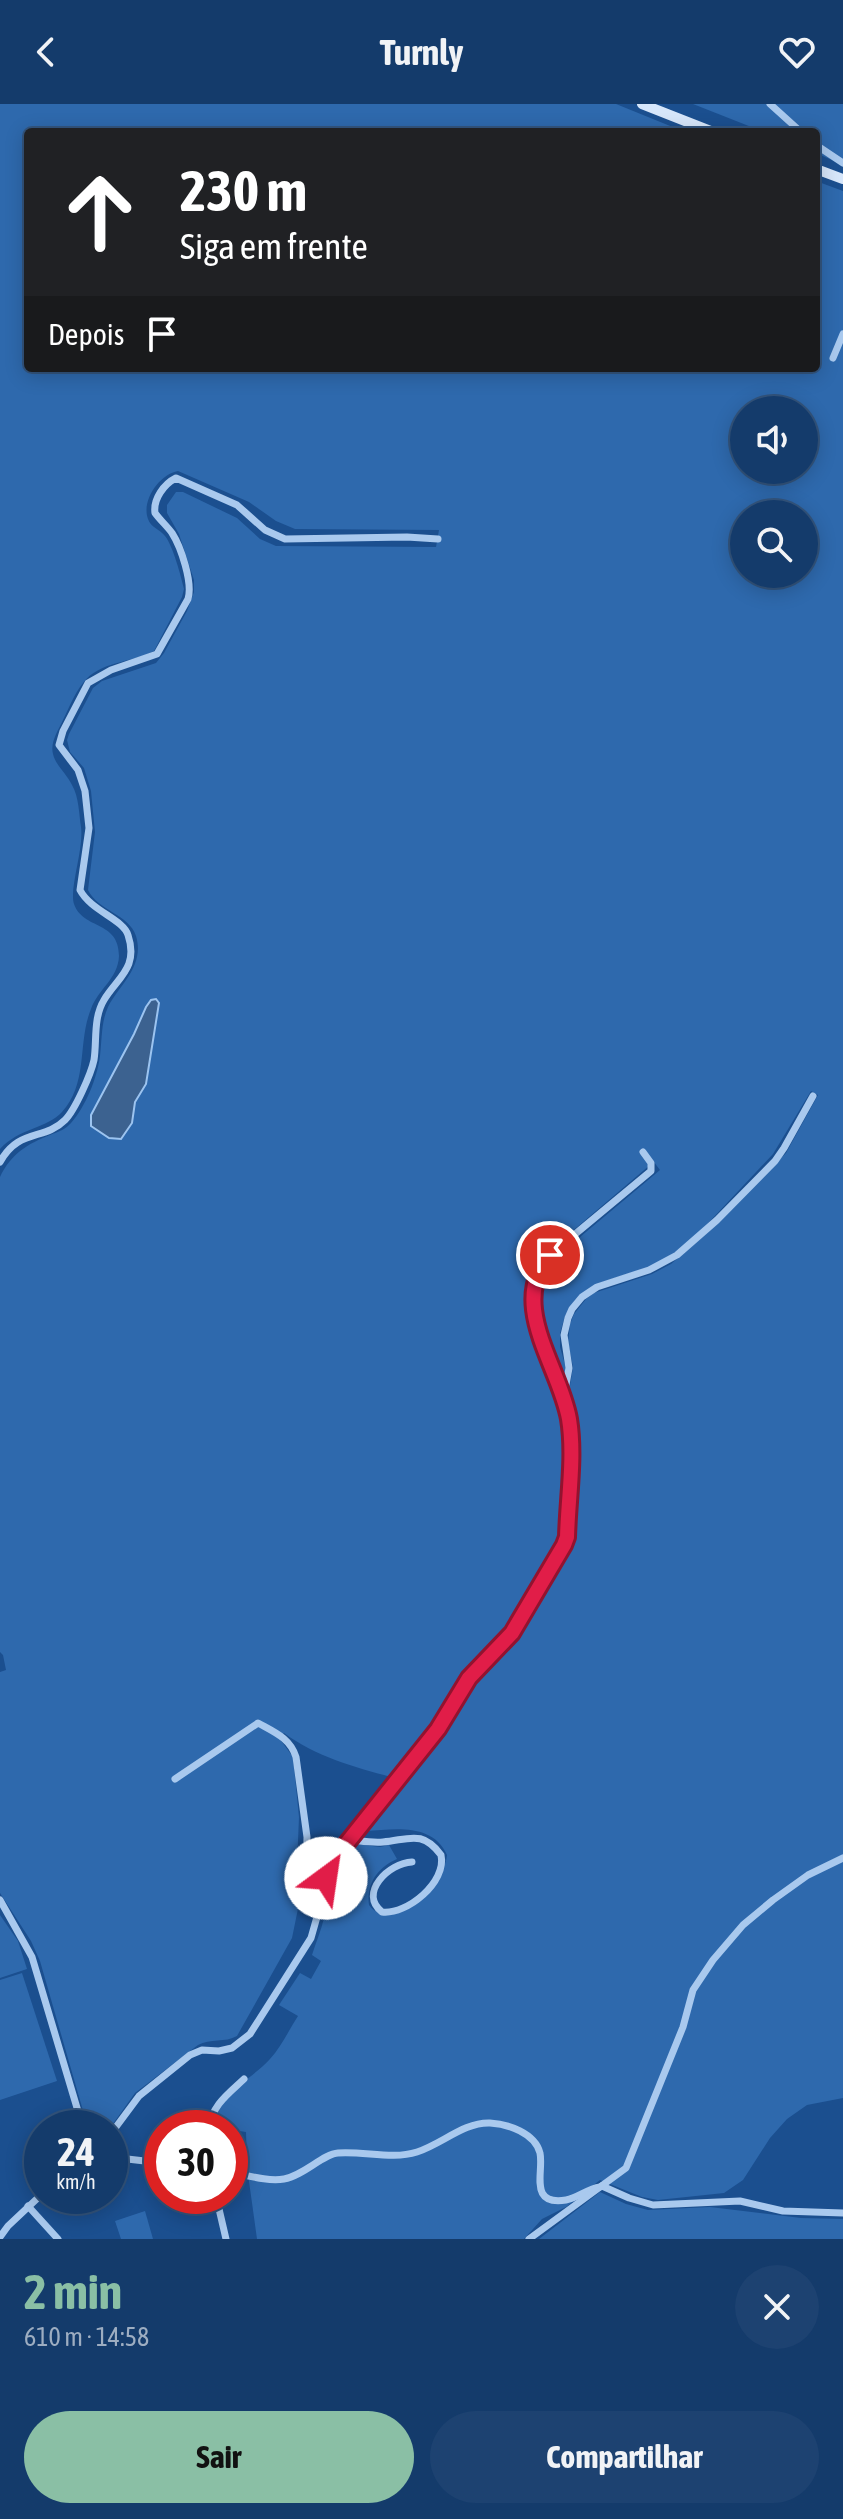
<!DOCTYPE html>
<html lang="pt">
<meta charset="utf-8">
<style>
:root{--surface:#143b6b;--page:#1d4271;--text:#f1f3f6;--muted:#9dadc1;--line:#33557e;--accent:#8abfa5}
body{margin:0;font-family:"Asap Condensed",sans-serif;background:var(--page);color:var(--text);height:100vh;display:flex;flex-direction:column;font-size:30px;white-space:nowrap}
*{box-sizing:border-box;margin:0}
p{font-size:26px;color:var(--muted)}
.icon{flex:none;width:44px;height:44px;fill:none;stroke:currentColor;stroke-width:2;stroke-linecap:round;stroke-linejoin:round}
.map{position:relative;height:2135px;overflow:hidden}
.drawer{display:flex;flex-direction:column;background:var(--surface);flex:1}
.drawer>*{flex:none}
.hud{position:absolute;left:24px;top:24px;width:796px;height:244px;border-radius:8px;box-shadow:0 4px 20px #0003,0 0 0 2px var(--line);background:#202124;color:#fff;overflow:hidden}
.tools{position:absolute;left:730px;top:292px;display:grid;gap:16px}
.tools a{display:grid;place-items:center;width:88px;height:88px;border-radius:50%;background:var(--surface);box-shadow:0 4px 20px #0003,0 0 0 2px var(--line);font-size:40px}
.speed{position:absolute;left:24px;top:2006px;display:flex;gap:16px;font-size:40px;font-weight:700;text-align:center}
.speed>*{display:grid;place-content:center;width:104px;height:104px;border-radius:50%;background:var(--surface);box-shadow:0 4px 20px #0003,0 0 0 2px var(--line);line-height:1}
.speed small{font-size:20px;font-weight:400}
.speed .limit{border:12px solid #d22;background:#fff;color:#111}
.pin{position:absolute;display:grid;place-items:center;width:68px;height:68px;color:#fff;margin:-34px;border:4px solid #fff;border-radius:50%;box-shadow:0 2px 8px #0007}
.me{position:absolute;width:88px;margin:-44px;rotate:31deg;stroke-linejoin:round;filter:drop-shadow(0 0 6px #0008)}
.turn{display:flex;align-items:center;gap:28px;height:168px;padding:0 24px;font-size:36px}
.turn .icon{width:104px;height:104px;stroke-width:2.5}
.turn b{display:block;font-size:56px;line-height:68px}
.then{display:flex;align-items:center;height:76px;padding:0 24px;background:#0003;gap:16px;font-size:30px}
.round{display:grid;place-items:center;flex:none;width:84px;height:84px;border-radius:42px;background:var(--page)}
.head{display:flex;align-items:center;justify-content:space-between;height:136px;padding:0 24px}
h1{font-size:48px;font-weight:700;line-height:60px;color:var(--accent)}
.button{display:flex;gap:16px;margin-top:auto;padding:16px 24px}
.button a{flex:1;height:92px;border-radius:48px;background:var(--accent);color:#111;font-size:32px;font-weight:700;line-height:92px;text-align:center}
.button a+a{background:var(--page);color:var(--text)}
header{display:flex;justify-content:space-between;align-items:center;height:104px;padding:0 24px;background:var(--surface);font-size:36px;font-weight:700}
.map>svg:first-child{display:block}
</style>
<header><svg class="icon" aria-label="back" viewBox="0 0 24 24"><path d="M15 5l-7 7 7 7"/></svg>Turnly<svg class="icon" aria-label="heart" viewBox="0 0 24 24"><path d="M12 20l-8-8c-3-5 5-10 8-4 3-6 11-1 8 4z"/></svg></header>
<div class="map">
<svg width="843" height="2135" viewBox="0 0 843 2135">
<rect width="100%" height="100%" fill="#1b4f8f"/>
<g fill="#2e69ad" fill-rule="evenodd">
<path d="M 0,0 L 616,0 L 685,28 L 28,28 L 28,264 L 816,264 L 816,77 L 843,87 L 843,1994 L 807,2001 L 787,2015 L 770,2034 L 743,2076 L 724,2089 L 658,2096 L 642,2093 L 600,2076 L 566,2103 L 542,2115 L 524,2135 L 257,2135 L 247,2063 L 246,2028 L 213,2023 C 215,1992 251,1976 270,1955 C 281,1943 289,1926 298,1912 L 279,1901 L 300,1869 L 311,1875 L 321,1857 L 312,1851 C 316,1838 321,1827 324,1814 C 332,1782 332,1765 356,1740 L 380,1743 L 389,1741 L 397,1755 C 378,1763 366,1780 369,1801 C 393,1833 445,1778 447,1751 C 433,1719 395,1725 366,1727 L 382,1701 L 446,1620 L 472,1579 L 513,1538 L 564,1451 L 571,1427 L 573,1390 L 573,1324 L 568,1294 L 573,1263 L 568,1238 L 570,1220 L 574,1210 L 586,1195 L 594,1189 L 652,1170 L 671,1160 L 706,1130 L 786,1049 L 818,991 L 811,987 L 773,1050 L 697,1131 L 681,1145 L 652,1162 L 599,1179 L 575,1196 L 565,1212 L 560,1229 L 560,1243 L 566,1264 L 563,1284 C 551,1257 530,1204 539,1176 C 540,1170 545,1164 549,1159 L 660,1066 L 644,1045 L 650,1061 L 549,1147 L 534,1164 L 528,1190 L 531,1215 L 546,1265 L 561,1298 L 565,1325 L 559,1441 L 509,1525 L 462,1576 L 431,1625 L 391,1673 C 354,1663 315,1652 284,1629 L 279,1634 L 293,1653 L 299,1713 L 297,1761 L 300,1795 L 292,1834 L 237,1932 C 225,1939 210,1934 198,1941 L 135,1989 L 110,2024 L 88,2024 L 40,1857 L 31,1837 L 0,1789 L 0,1568 L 6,1566 L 3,1551 L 0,1548 L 0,1073 C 11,1050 27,1040 50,1031 C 58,1028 66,1025 71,1019 C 86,1002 97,974 100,952 C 102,936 101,918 108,903 C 120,880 145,862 136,832 C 129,810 98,807 88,786 L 95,728 L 91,687 L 84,664 L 70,648 L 67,636 L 69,630 L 93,584 L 102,577 L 156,559 L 164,549 L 187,507 L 194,488 L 194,476 L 179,430 L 167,409 L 167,401 L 176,388 L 183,388 L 237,414 L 260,435 L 276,442 L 436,443 L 439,426 L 295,425 L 276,417 L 249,398 L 178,367 C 160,370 141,396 148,415 C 151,424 160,425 165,432 C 173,442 181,472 184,485 L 182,493 L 154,547 C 132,559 99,557 83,579 C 74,590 69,604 63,616 C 58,627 50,638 53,650 C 56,662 67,670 72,681 C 79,693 79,710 81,723 C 84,746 69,784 74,800 C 83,826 119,816 119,852 C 118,875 98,885 91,905 C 77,939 89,978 62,1008 C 48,1024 19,1024 0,1045 ZM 744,306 L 804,306 L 804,366 L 744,366 ZM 744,410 L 804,410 L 804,470 L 744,470 Z"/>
<path d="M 693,0 L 843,0 L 843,61 L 816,49 L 816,28 L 764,28 Z"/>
<path d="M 0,1811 L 18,1837 L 27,1865 L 0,1874 Z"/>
<path d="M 22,1869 L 57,1977 L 0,1996 L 0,1876 Z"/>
<path d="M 600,2088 L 626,2100 L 648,2106 L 710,2103 L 801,2114 L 843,2115 L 843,2135 L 539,2135 Z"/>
<path d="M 145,2107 L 153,2135 L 121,2135 L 115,2117 Z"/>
</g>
<path fill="#3c6290" stroke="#9cc4f0" stroke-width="2" d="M 156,895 L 159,899 L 146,980 L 135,998 L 132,1019 L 121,1035 L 109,1034 L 91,1022 L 91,1011 L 134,930 L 146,903 L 151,896 Z"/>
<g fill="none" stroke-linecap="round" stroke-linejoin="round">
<g stroke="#a9c9ee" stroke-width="7">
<path d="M 770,0 L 801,28"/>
<path d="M 816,41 L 843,59"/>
<path d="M 833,254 L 843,230"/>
<path d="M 0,1058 C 19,1024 44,1037 65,1016 C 75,1006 91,970 94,956 C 97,937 93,914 104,896 C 117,874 139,864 128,831 C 123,815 91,807 80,786 L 89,724 L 85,687 L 78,666 L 59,641 L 63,627 L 88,579 L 111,566 L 157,550 L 188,495 C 193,479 181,443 172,429 C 167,422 160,416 155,409 C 153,395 164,380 176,374 L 237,401 L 265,426 L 285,435 L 407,433 L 438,435"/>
<path d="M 563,1290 C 544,1249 516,1190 550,1151 L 651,1067 L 651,1059 L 643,1048"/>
<path d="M 175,1675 L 258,1619 C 274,1628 290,1634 296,1653 L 307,1733 L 306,1774 L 318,1810"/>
<path d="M 351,1736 C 361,1737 372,1739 383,1738 C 408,1736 422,1725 441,1751 C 447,1778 407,1811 382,1808 C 358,1789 389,1759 412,1758"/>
<path d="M 0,1796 L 32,1853 L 83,2024"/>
<path d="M 209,2024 C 212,2001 228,1990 244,1975"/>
<path d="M 110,2031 L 139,1992 L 190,1951 L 202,1946 L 219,1947 L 232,1944 L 250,1930 L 311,1834 L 332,1760 L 390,1682 L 438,1625 L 469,1574 L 512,1529 L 537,1484 L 557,1457 L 567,1433 L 570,1327 L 565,1286 L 569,1264 L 564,1231 L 568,1214 L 572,1205 L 582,1193 L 597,1183 L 649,1166 L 677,1151 L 717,1116 L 775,1057 L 784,1044 L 813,992"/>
<path d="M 110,2053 L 162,2059"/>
<path d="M 230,2068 C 246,2071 268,2078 284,2075 C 303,2072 323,2050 338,2049 C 365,2047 392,2056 417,2048 C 442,2040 464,2018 490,2019 C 508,2020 535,2029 540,2049 C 544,2068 528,2102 566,2096 C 578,2094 587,2085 600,2083"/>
<path d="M 602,2082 L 629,2094 L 653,2101 L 740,2097 L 783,2107 L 843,2109"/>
<path d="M 216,2092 L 226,2135"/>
<path d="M 28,2102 L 58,2135"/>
<path d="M 0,2133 L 8,2122 L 42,2090"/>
<path d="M 529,2135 L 626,2064 L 683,1923 L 693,1886 L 713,1856 L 743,1821 L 773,1796 L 808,1771 L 843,1754"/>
</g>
<g stroke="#d6e6fa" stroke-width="10">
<path d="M 642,0 L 713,28"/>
<path d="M 816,65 L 843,75"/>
</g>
</g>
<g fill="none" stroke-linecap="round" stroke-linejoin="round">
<g stroke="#92132f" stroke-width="20">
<path id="route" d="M 326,1774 L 332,1760 L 343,1744 L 438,1625 L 469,1574 L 512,1529 L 564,1441 L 567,1433 C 568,1395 575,1352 569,1315 C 560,1263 507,1200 550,1151"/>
</g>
<use href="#route" stroke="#e11d48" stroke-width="14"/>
</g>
</svg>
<div class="tools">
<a><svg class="icon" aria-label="sound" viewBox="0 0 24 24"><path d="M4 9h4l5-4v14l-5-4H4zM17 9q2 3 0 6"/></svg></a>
<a><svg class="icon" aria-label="search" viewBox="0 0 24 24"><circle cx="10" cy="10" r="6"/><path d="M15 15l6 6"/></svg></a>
</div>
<div class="speed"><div>24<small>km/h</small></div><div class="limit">30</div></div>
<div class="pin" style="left:550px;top:1151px;background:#d93025"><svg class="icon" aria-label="arrive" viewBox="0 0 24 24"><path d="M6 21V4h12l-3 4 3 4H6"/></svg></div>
<svg class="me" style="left:326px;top:1774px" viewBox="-20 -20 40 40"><circle r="19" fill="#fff"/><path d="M0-13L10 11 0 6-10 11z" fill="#e11d48"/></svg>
<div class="hud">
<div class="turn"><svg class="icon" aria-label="ahead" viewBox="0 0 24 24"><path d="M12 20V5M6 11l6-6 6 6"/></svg><div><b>230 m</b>Siga em frente</div></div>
<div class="then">Depois<svg class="icon" aria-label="arrive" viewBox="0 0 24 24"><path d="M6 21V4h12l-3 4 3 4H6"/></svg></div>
</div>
</div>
<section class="drawer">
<div class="head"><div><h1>2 min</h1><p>610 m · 14:58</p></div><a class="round"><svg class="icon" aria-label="close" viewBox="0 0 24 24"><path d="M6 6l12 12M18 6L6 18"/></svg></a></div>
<div class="button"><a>Sair</a><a>Compartilhar</a></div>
</section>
